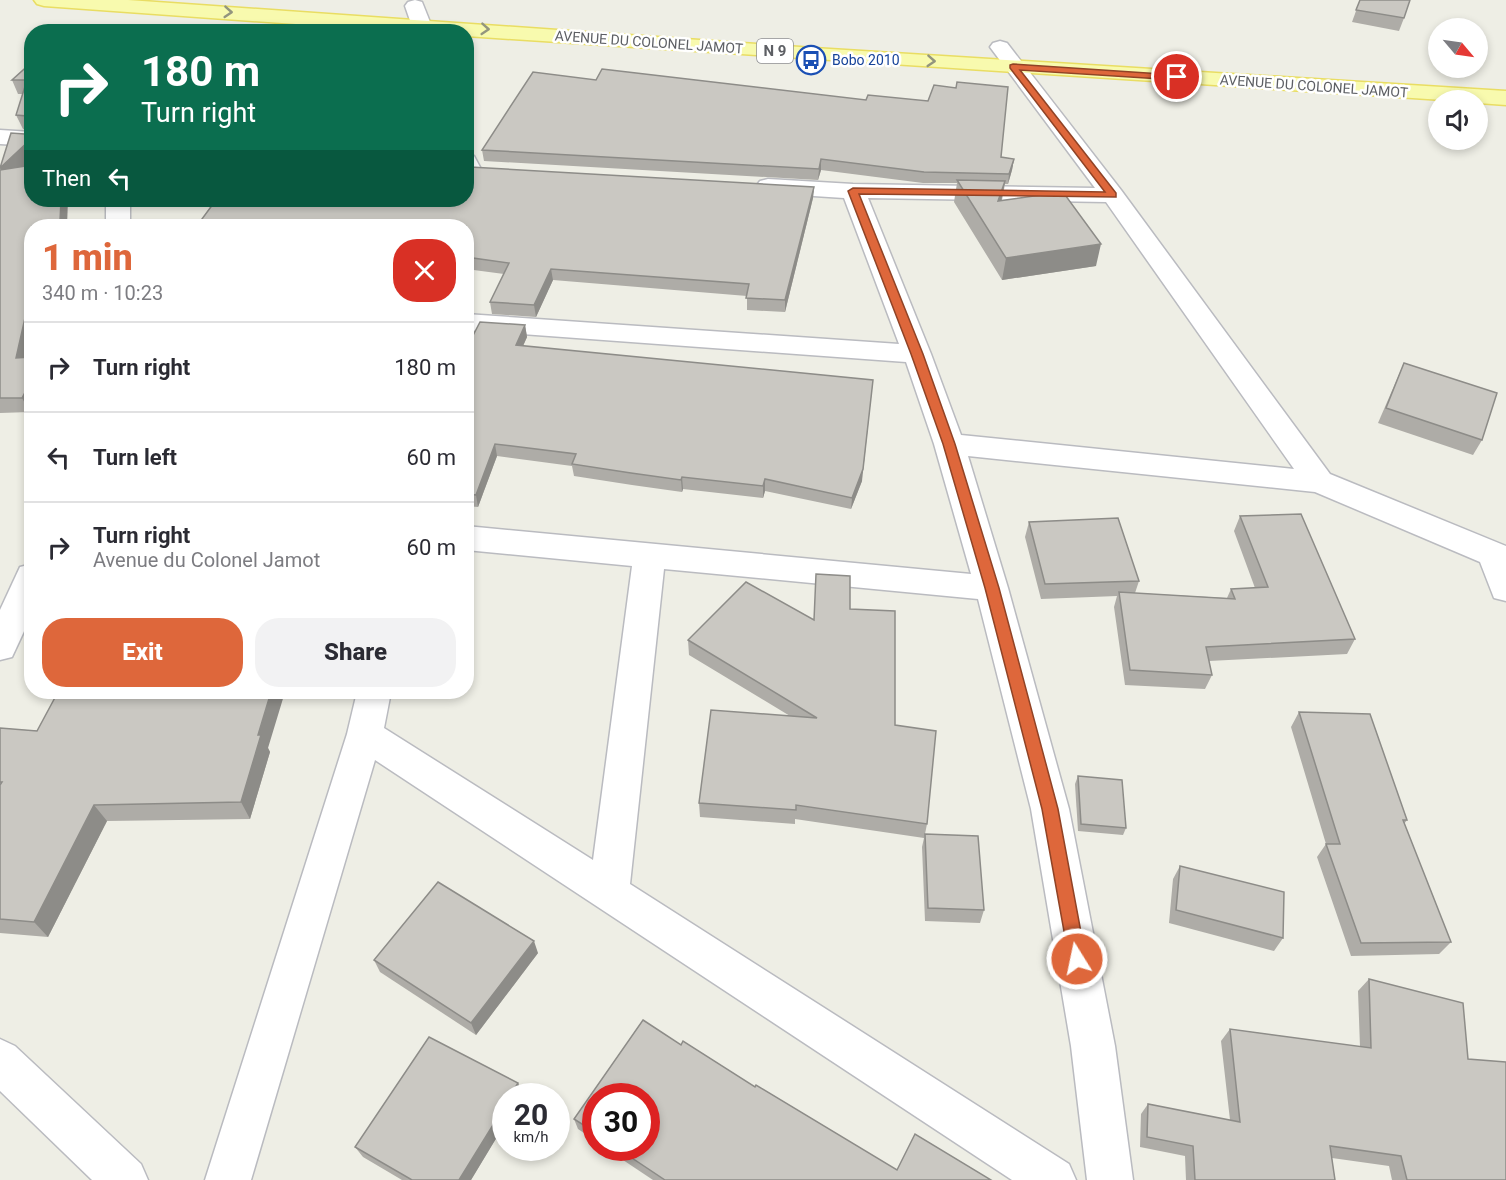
<!DOCTYPE html>
<meta charset="utf-8">
<style>
:root{--surface:#fff;--page:#f2f2f3;--text:#2b2b33;--muted:#7c7c81;--line:#e1e1e2;--accent:#de673b}
body{margin:0;font-family:Roboto,sans-serif;background:var(--page);color:var(--text);height:100vh;display:flex;flex-direction:column;font-size:22px;white-space:nowrap}
*{box-sizing:border-box;margin:0}
p{font-size:20px;color:var(--muted)}
.icon{flex:none;width:33px;height:33px;fill:none;stroke:currentColor;stroke-width:2;stroke-linecap:round;stroke-linejoin:round}
.map{position:relative;flex:1;overflow:hidden}
.details{position:absolute;left:24px;top:219px;width:450px;height:480px;display:flex;flex-direction:column;background:var(--surface);border-radius:24px;box-shadow:0 3px 9px #0003}
.details>*{flex:none}
.hud{position:absolute;left:24px;top:24px;width:450px;height:183px;border-radius:24px;box-shadow:0 3px 9px #0003;background:#0b6e4f;color:#fff;overflow:hidden}
.needle{width:39px;rotate:119deg}
.buttons{position:absolute;left:1428px;top:18px;display:grid;gap:12px}
.buttons a{display:grid;place-items:center;width:60px;height:60px;border-radius:50%;background:var(--surface);box-shadow:0 3px 9px #0003;font-size:30px}
.speed{position:absolute;left:492px;top:1083px;display:flex;gap:12px;font-size:30px;font-weight:700;text-align:center}
.speed>*{display:grid;place-content:center;width:78px;height:78px;border-radius:50%;background:var(--surface);box-shadow:0 3px 9px #0003;line-height:1}
.speed small{font-size:15px;font-weight:400}
.speed .limit{border:9px solid #d22;background:#fff;color:#111}
.pin{position:absolute;display:grid;place-items:center;width:51px;height:51px;color:#fff;margin:-26px;border:3px solid #fff;border-radius:50%;box-shadow:0 2px 6px #0007}
.me{position:absolute;width:66px;margin:-33px;rotate:350deg;stroke-linejoin:round;filter:drop-shadow(0 0 4px #0008)}
.turn{display:flex;align-items:center;gap:21px;height:126px;padding:0 18px;font-size:27px}
.turn .icon{width:78px;height:78px;stroke-width:2.5}
.turn b{display:block;font-size:42px;line-height:51px}
.then{display:flex;align-items:center;height:57px;padding:0 18px;background:#0003;gap:12px;font-size:22px}
.round{display:grid;place-items:center;flex:none;width:63px;height:63px;border-radius:24px;background:var(--page)}
.overview{display:flex;align-items:center;justify-content:space-between;height:102px;padding:0 18px}
h1{font-size:36px;font-weight:800;line-height:45px;color:var(--accent)}
.action{display:flex;gap:12px;margin-top:auto;padding:12px 18px}
.action a{flex:1;height:69px;border-radius:24px;background:var(--accent);color:#fff;font-size:24px;font-weight:800;line-height:69px;text-align:center}
.action a+a{background:var(--page);color:var(--text)}
ul{padding:0;list-style:none}
li{display:flex;align-items:center;gap:18px;height:90px;padding:0 18px;border-top:2px solid var(--line)}
li div{flex:1}
li b{display:block;font-size:22px}
li em{font-style:normal}
.map>svg:first-child{display:block}
</style>
<div class="map">
<svg width="1506" height="1180" viewBox="0 0 1506 1180">
<rect width="100%" height="100%" fill="#eeeee5"/>
<g fill="none" stroke-linecap="round" stroke-linejoin="round">
<g stroke="#babbc0" stroke-width="3">
<g id="minor">
<path d="M 415,0 L 422,2 L 434,32 L 414,32 L 405,6 L 408,2 Z"/>
<path d="M 1000,41 L 1007,43 L 1121,190 L 1330,474 L 1506,546 L 1506,601 L 1494,598 L 1480,562 L 1315,492 L 968,456 L 1008,588 L 1069,809 L 1115,1046 L 1133,1180 L 1087,1180 L 1071,1046 L 1031,809 L 978,599 L 664,569 L 630,884 L 1069,1164 L 1076,1180 L 1012,1180 L 375,760 L 251,1180 L 205,1180 L 347,734 L 357,692 L 391,692 L 384,728 L 593,860 L 632,566 L 466,550 L 466,526 L 971,574 L 934,444 L 906,362 L 466,330 L 466,314 L 899,344 L 844,198 L 768,193 L 760,191 L 756,186 L 760,181 L 768,179 L 853,184 L 1095,188 L 990,47 L 993,43 ZM 868,198 L 1106,202 L 1294,469 L 961,435 L 931,354 Z"/>
<path d="M 0,130 L 32,132 L 32,146 L 0,144 Z"/>
<path d="M 466,154 L 474,156 L 481,169 L 477,174 L 466,175 Z"/>
<rect x="106" y="200" width="24" height="26"/>
<path d="M 32,564 L 32,614 L 12,657 L 0,660 L 0,610 L 20,567 Z"/>
<path d="M 0,1039 L 15,1046 L 141,1164 L 148,1180 L 92,1180 L 0,1091 Z"/>
</g>
</g>
<g stroke="#e9dd63" stroke-width="3">
<path id="primary" d="M 34,0 L 128,0 L 814,48 L 1506,91 L 1506,105 L 1478,103 L 1478,100 L 1443,100 L 466,36 L 466,32 L 407,32 L 44,6 L 37,4 Z"/>
</g>
<use href="#minor" fill="#fff" fill-rule="evenodd"/>
<use href="#primary" fill="#f8faae" fill-rule="evenodd"/>
</g>
<g fill="#aeaca7">
<path d="M 1360,0 L 1404,18 L 1399,31 L 1352,22 Z"/>
<path d="M 32,62 L 32,159 L 24,166 L 32,226 L 27,357 L 32,357 L 32,409 L 30,412 L 0,413 L 0,170 L 1,170 L 0,168 L 28,132 L 27,130 L 23,129 L 16,115 L 23,94 L 18,94 L 12,80 Z"/>
<path d="M 596,80 L 866,100 L 928,101 L 1001,157 L 1014,159 L 1012,170 L 1008,184 L 1005,184 L 1002,200 L 1096,266 L 1002,280 L 954,202 L 957,183 L 923,183 L 821,170 L 818,180 L 484,161 L 482,150 Z"/>
<path d="M 814,187 L 813,198 L 785,312 L 747,310 L 747,296 L 553,280 L 536,317 L 492,314 L 490,302 L 504,274 L 466,269 L 466,226 L 200,226 L 199,223 L 213,203 L 142,204 L 140,200 L 466,200 Z"/>
<path d="M 525,325 L 527,337 L 523,346 L 862,481 L 851,509 L 765,491 L 763,498 L 683,489 L 682,492 L 632,485 L 574,476 L 572,466 L 497,456 L 478,507 L 466,506 L 466,344 Z"/>
<path d="M 1404,363 L 1482,440 L 1473,455 L 1378,423 L 1397,379 Z"/>
<path d="M 1240,516 L 1355,639 L 1347,654 L 1209,661 L 1212,675 L 1205,689 L 1125,685 L 1114,607 L 1117,596 L 1041,599 L 1025,537 L 1029,522 L 1139,581 L 1135,593 L 1227,598 L 1231,589 L 1255,588 L 1234,531 Z"/>
<path d="M 850,609 L 895,725 L 927,824 L 925,834 L 984,910 L 980,923 L 925,921 L 922,847 L 924,838 L 795,819 L 795,824 L 700,817 L 699,803 L 790,716 L 689,655 L 688,640 L 814,620 Z"/>
<path d="M 1299,712 L 1407,820 L 1404,824 L 1451,942 L 1439,954 L 1351,956 L 1317,857 L 1326,844 L 1291,727 Z"/>
<path d="M 0,728 L 268,748 L 270,752 L 250,819 L 107,821 L 48,937 L 0,933 Z"/>
<path d="M 1078,776 L 1126,828 L 1123,835 L 1078,831 L 1075,784 Z"/>
<path d="M 1180,866 L 1283,938 L 1274,951 L 1169,923 L 1173,879 Z"/>
<path d="M 538,953 L 476,1035 L 380,972 L 374,960 Z"/>
<path d="M 1369,979 L 1468,1059 L 1506,1180 L 1392,1180 L 1389,1166 L 1332,1158 L 1335,1180 L 1186,1180 L 1185,1156 L 1140,1147 L 1141,1114 L 1148,1104 L 1230,1120 L 1221,1041 L 1230,1029 L 1360,1047 L 1358,991 Z"/>
<path d="M 643,1020 L 681,1045 L 683,1041 L 755,1087 L 756,1085 L 897,1170 L 915,1134 L 991,1180 L 653,1180 L 605,1148 L 646,1148 L 646,1096 L 596,1096 L 596,1141 L 578,1129 L 574,1119 Z"/>
<path d="M 518,1083 L 522,1094 L 506,1096 L 506,1122 L 471,1180 L 402,1180 L 363,1157 L 355,1147 Z"/>
</g>
<g fill="#8d8c88">
<path d="M 32,138 L 32,159 L 7,183 L 0,168 Z"/>
<path d="M 821,159 L 821,170 L 818,180 L 819,169 Z"/>
<path d="M 1014,159 L 1012,170 L 1008,184 L 1009,174 Z"/>
<path d="M 1005,181 L 1001,202 L 998,201 Z"/>
<path d="M 814,187 L 813,198 L 785,312 L 785,300 Z"/>
<path d="M 61,200 L 68,200 L 67,226 L 59,226 Z"/>
<path d="M 1101,244 L 1096,266 L 1002,280 L 1006,258 Z"/>
<path d="M 551,269 L 553,280 L 536,317 L 534,305 Z"/>
<path d="M 32,287 L 32,337 L 24,372 L 16,358 Z"/>
<path d="M 525,325 L 527,337 L 518,357 L 516,345 Z"/>
<path d="M 32,376 L 32,409 L 30,412 L 22,398 Z"/>
<path d="M 873,380 L 862,481 L 851,509 L 852,498 Z"/>
<path d="M 495,444 L 497,456 L 478,507 L 476,495 Z"/>
<path d="M 682,477 L 683,489 L 682,492 L 681,480 Z"/>
<path d="M 765,479 L 765,491 L 763,498 L 763,486 Z"/>
<path d="M 271,692 L 285,692 L 268,748 L 270,752 L 250,819 L 241,802 L 258,735 Z"/>
<path d="M 94,805 L 107,821 L 48,937 L 34,922 Z"/>
<path d="M 534,941 L 538,953 L 476,1035 L 471,1023 Z"/>
<path d="M 518,1083 L 522,1094 L 521,1096 L 510,1096 Z"/>
<path d="M 506,1104 L 506,1122 L 471,1180 L 459,1180 Z"/>
</g>
<g fill="#cac8c2" stroke="#8d8c88" stroke-width="1.5">
<path d="M 1360,0 L 1410,0 L 1404,18 L 1356,10 Z"/>
<path d="M 69,29 L 97,32 L 67,32 Z"/>
<path d="M 32,62 L 32,138 L 0,168 L 11,133 L 25,134 L 28,132 L 27,116 L 16,115 L 27,80 L 12,80 Z"/>
<path d="M 602,69 L 866,100 L 868,95 L 928,101 L 934,85 L 956,88 L 957,82 L 1008,87 L 1001,157 L 1014,159 L 1009,174 L 924,172 L 821,159 L 819,169 L 482,150 L 533,72 L 596,80 Z"/>
<path d="M 32,165 L 32,200 L 61,200 L 60,221 L 59,226 L 32,226 L 32,287 L 16,358 L 32,357 L 32,376 L 31,381 L 22,398 L 0,398 L 0,170 Z"/>
<path d="M 470,167 L 814,187 L 785,300 L 746,298 L 749,284 L 551,269 L 534,305 L 490,302 L 509,263 L 466,257 L 466,226 L 213,226 L 199,223 L 216,200 L 466,200 L 466,173 Z"/>
<path d="M 957,180 L 1005,181 L 998,201 L 1063,192 L 1101,244 L 1006,258 Z"/>
<path d="M 480,322 L 525,325 L 516,345 L 873,380 L 863,469 L 852,498 L 765,479 L 763,486 L 682,477 L 681,480 L 631,473 L 572,464 L 576,454 L 495,444 L 476,495 L 466,494 L 466,344 L 468,345 Z"/>
<path d="M 1404,363 L 1497,393 L 1482,440 L 1386,408 Z"/>
<path d="M 1301,514 L 1355,639 L 1206,647 L 1212,675 L 1130,670 L 1119,592 L 1235,599 L 1231,589 L 1268,587 L 1240,516 Z"/>
<path d="M 1118,518 L 1139,581 L 1045,584 L 1029,522 Z"/>
<path d="M 816,574 L 850,576 L 850,609 L 895,611 L 895,725 L 936,731 L 927,824 L 796,805 L 796,810 L 699,803 L 711,710 L 817,718 L 688,640 L 746,582 L 814,620 Z"/>
<path d="M 58,692 L 271,692 L 258,735 L 261,735 L 241,802 L 94,805 L 34,922 L 0,919 L 0,785 L 2,782 L 0,782 L 0,728 L 37,731 Z"/>
<path d="M 1299,712 L 1370,714 L 1407,820 L 1403,820 L 1451,942 L 1361,943 L 1326,844 L 1340,844 Z"/>
<path d="M 1078,776 L 1122,780 L 1126,828 L 1081,824 Z"/>
<path d="M 925,834 L 978,836 L 984,910 L 928,908 Z"/>
<path d="M 1180,866 L 1284,892 L 1283,938 L 1176,910 Z"/>
<path d="M 438,882 L 534,941 L 471,1023 L 374,960 Z"/>
<path d="M 1369,979 L 1463,1003 L 1468,1059 L 1506,1062 L 1506,1180 L 1407,1180 L 1401,1156 L 1330,1146 L 1335,1180 L 1195,1180 L 1193,1146 L 1147,1137 L 1148,1104 L 1240,1122 L 1230,1029 L 1371,1048 Z"/>
<path d="M 643,1020 L 681,1045 L 683,1041 L 755,1087 L 756,1085 L 897,1170 L 915,1134 L 991,1180 L 665,1180 L 617,1148 L 646,1148 L 646,1096 L 596,1096 L 596,1133 L 574,1119 Z"/>
<path d="M 429,1037 L 518,1083 L 510,1096 L 506,1096 L 506,1104 L 459,1180 L 412,1180 L 355,1147 Z"/>
</g>
<defs><path id="oneway-chevron" d="M-2-3.5L2.5 0L-2 3.5" fill="none" stroke-width="1.6" stroke-linecap="round" stroke-linejoin="round" transform="scale(1.5)"/></defs>
<g stroke="#93957e">
<use href="#oneway-chevron" transform="translate(228 12) rotate(4)"/>
<use href="#oneway-chevron" transform="translate(485 29) rotate(4)"/>
<use href="#oneway-chevron" transform="translate(931 61) rotate(4)"/>
</g>
<path fill="#de673b" stroke="#904326" stroke-width="1.5" d="M 1013,64 L 1177,75 L 1182,77 L 1177,80 L 1020,70 L 1116,193 L 1116,197 L 859,194 L 923,354 L 955,444 L 999,588 L 1058,809 L 1086,959 L 1083,965 L 1077,968 L 1071,965 L 1069,959 L 1042,809 L 985,588 L 943,444 L 911,354 L 848,191 L 853,188 L 1105,192 L 1010,68 L 1010,65 Z"/>
<defs>
<g id="bus-ring" transform="scale(1.5)"><circle r="9.5" fill="#fff" stroke="#1a4fb4" stroke-width="1.5"/><path d="M-5-6H5V4H4V6H2V4H-2V6H-4V4H-5ZM-3.5-4V0h7V-4ZM-3.5 1.2v1.5H-2V1.2ZM2 1.2v1.5H3.5V1.2Z" fill="#1a4fb4"/></g>
</defs>
<g fill-rule="evenodd">
<use href="#bus-ring" x="811" y="60"/>
</g>
<g text-anchor="middle" dominant-baseline="central" stroke-width="5" stroke-linejoin="round" paint-order="stroke">
<g font-size="14" fill="#5d5f64" stroke="#fff">
<text transform="translate(649 42) rotate(4)">AVENUE DU COLONEL JAMOT</text>
<text transform="translate(1314 86) rotate(4)">AVENUE DU COLONEL JAMOT</text>
</g>
<g font-size="14" fill="#164399" stroke="#fff" text-anchor="start">
<text x="832" y="60">Bobo 2010</text>
</g>
<rect fill="#fff" stroke="#8e8f92" stroke-width="1.5" x="757" y="39" width="36" height="24" rx="4.5"/>
<g font-size="15" font-weight="bold" fill="#5d5f64">
<text x="775" y="51">N 9</text>
</g>
</g>
</svg>
<div class="buttons">
<a><svg class="needle" viewBox="-14 -14 28 28"><path d="M0-13l5 13h-10z" fill="#e53935"/><path d="M0 13l5-13h-10z" fill="#7c7c81"/></svg></a>
<a><svg class="icon" aria-label="sound" viewBox="0 0 24 24"><path d="M4 9h4l5-4v14l-5-4H4zM17 9q2 3 0 6"/></svg></a>
</div>
<div class="speed"><div>20<small>km/h</small></div><div class="limit">30</div></div>
<div class="pin" style="left:1177px;top:77px;background:#d93025"><svg class="icon" aria-label="arrive" viewBox="0 0 24 24"><path d="M6 21V4h12l-3 4 3 4H6"/></svg></div>
<svg class="me" style="left:1077px;top:959px" viewBox="-20 -20 40 40"><circle r="17" fill="#de673b" stroke="#fff" stroke-width="3"/><path d="M0-11L8 9 0 5-8 9z" fill="#fff"/></svg>
<div class="hud">
<div class="turn"><svg class="icon" aria-label="right" viewBox="0 0 24 24"><path d="M7 20v-9h11M14 6l5 5-5 5"/></svg><div><b>180 m</b>Turn right</div></div>
<div class="then">Then<svg class="icon" aria-label="left" viewBox="0 0 24 24"><path d="M17 20v-9H6M10 6l-5 5 5 5"/></svg></div>
</div>
<section class="details">
<div class="overview"><div><h1>1 min</h1><p>340 m · 10:23</p></div><a class="round" style="background:#d93025;color:#fff"><svg class="icon" aria-label="close" viewBox="0 0 24 24"><path d="M6 6l12 12M18 6L6 18"/></svg></a></div>
<ul>
<li><svg class="icon" aria-label="right" viewBox="0 0 24 24"><path d="M7 20v-9h11M14 6l5 5-5 5"/></svg><div><b>Turn right</b></div><em>180 m</em></li>
<li><svg class="icon" aria-label="left" viewBox="0 0 24 24"><path d="M17 20v-9H6M10 6l-5 5 5 5"/></svg><div><b>Turn left</b></div><em>60 m</em></li>
<li><svg class="icon" aria-label="right" viewBox="0 0 24 24"><path d="M7 20v-9h11M14 6l5 5-5 5"/></svg><div><b>Turn right</b><p>Avenue du Colonel Jamot</p></div><em>60 m</em></li>
</ul>
<div class="action"><a>Exit</a><a>Share</a></div>
</section>
</div>
